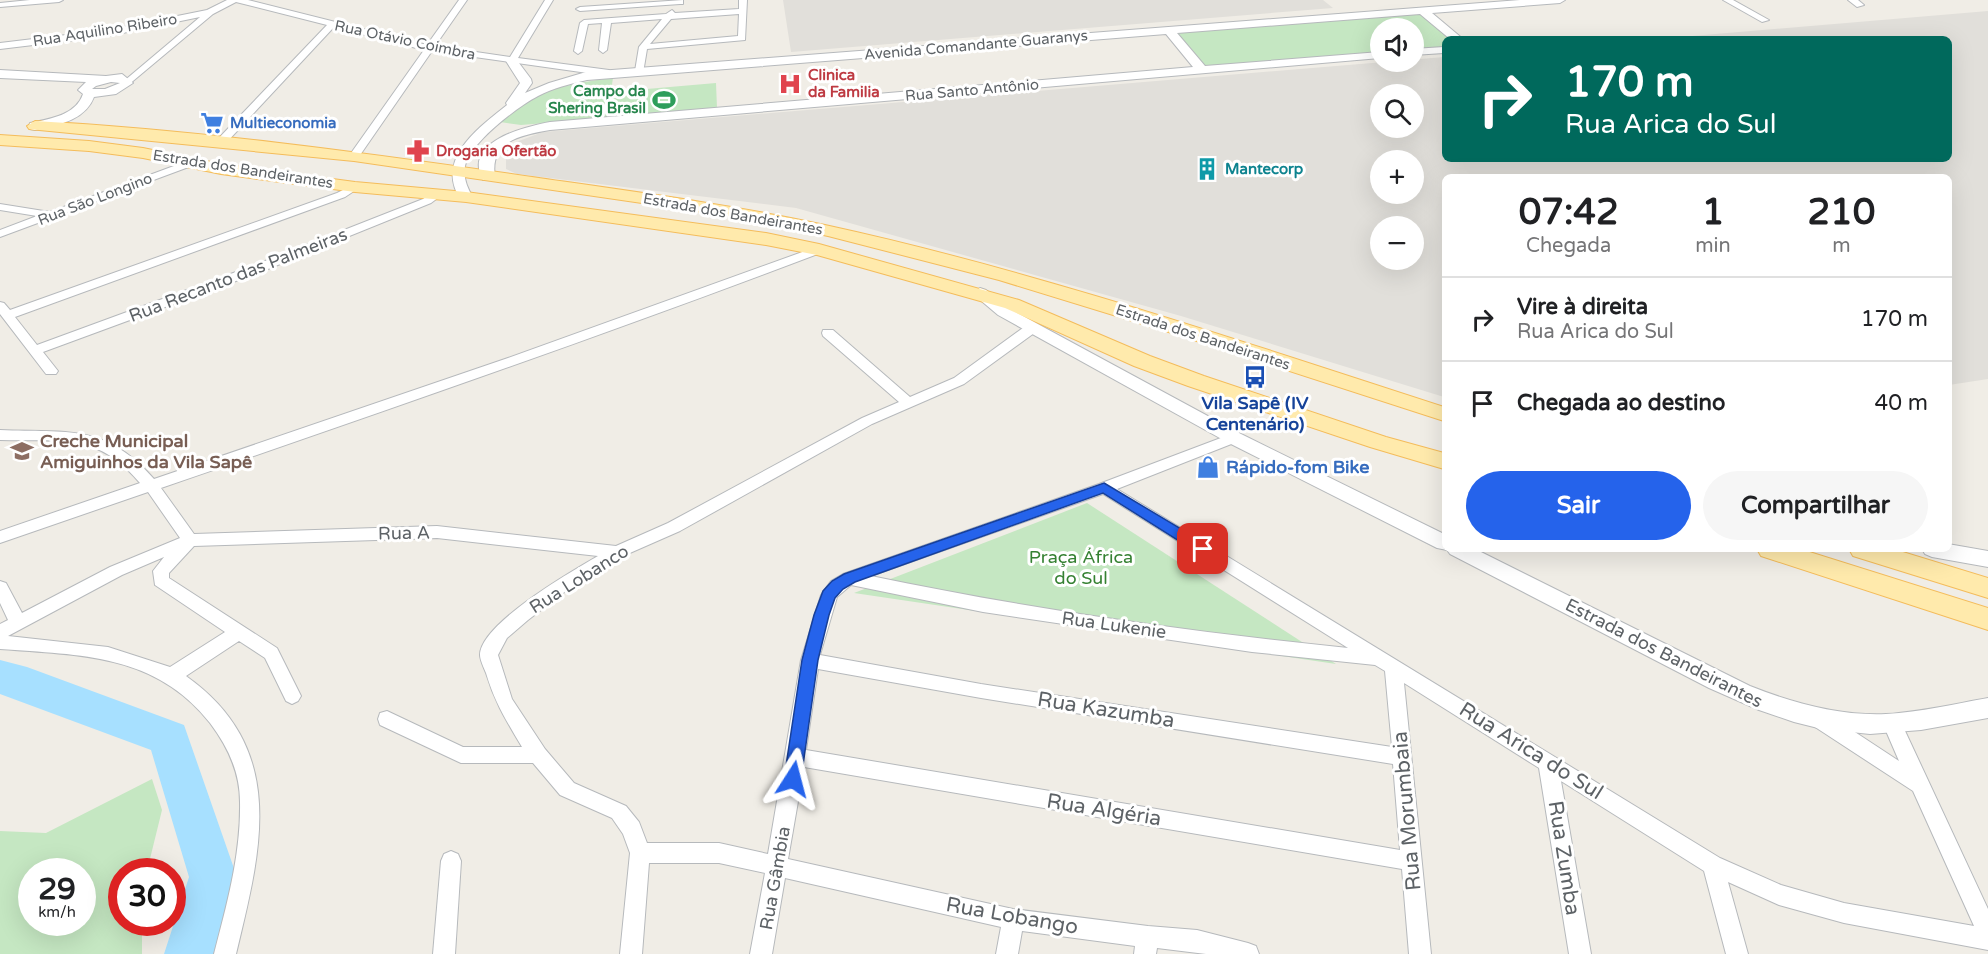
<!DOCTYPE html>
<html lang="pt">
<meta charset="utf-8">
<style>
:root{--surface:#fff;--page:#f6f6f6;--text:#202124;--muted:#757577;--line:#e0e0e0;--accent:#2563eb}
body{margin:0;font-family:"Varela Round",sans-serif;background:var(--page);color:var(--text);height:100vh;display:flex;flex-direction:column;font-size:22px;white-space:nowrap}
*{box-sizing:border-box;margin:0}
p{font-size:20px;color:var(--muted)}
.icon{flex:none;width:33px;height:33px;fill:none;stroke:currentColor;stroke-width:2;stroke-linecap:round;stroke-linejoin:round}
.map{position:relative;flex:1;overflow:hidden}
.sheet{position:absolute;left:1442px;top:174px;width:510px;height:378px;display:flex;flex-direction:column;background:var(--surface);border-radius:9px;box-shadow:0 6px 24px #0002}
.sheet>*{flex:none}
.banner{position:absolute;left:1442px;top:36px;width:510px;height:126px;border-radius:9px;box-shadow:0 6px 24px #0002;background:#00695c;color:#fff;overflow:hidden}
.buttons{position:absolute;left:1370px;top:18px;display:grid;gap:12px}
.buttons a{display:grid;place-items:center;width:54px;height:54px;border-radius:50%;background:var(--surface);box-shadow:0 6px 24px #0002;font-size:30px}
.speed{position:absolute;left:18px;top:858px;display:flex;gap:12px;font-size:30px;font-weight:700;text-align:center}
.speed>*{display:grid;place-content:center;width:78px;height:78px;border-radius:50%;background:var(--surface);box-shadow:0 6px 24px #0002;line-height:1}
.speed small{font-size:15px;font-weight:400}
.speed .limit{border:9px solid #d22;background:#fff;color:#111}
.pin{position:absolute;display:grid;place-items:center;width:51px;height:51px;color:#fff;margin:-26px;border-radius:12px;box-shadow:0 3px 9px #0006}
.me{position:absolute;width:66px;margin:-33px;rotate:9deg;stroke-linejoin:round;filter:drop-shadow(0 0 4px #0008)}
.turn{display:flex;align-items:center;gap:21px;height:126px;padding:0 24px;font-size:27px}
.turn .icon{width:78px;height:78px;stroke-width:2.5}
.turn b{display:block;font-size:42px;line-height:51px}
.eta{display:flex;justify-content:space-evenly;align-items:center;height:102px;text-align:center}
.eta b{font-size:36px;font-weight:700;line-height:42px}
.primary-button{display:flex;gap:12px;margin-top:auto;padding:12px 24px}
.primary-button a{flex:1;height:69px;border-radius:36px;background:var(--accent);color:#fff;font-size:24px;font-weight:700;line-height:69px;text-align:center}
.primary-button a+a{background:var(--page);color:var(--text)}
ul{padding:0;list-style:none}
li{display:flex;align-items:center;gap:18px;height:84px;padding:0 24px;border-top:2px solid var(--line)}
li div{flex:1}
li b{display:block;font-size:22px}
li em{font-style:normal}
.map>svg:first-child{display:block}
</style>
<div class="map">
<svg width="1988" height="954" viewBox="0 0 1988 954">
<rect width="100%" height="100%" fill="#f0ede6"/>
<g fill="#e1dfda" fill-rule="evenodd">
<path d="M 783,0 L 1323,0 L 1333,8 L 791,52 Z"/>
<path d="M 1988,11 L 1988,379 L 1949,385 L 1948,177 L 1444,177 L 1444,397 L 1181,316 L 796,208 L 517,174 L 506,169 L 506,155 L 516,142 L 543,132 L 1444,57 L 1444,159 L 1948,159 L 1948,39 L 1657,39 ZM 1380,94 L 1413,94 L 1413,128 L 1380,128 ZM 1380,160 L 1413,160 L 1413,194 L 1380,194 ZM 1380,226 L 1413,226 L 1413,260 L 1380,260 Z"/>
</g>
<g fill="#c5e7c2" fill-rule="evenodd">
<path d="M 1420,10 L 1456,39 L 1444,39 L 1444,48 L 1413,51 L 1413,28 L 1380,28 L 1380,53 L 1205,67 L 1176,31 Z"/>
<path d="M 613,78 L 607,118 L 521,125 L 500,122 C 538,89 565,84 613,78 Z"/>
<path d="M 716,83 L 717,108 L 609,117 L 612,92 Z"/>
<path d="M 1087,503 L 1336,664 L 854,593 Z"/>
<path d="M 152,779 L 162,810 L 147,871 L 122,872 L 122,922 L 142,923 L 142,954 L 0,954 L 0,831 L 46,833 ZM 32,872 L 82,872 L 82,922 L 32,922 Z"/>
</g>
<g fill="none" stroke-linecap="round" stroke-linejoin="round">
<path fill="#a7e0ff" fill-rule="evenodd" d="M 0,660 L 27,667 L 184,725 L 237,877 L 214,954 L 164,954 L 189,877 L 151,750 L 0,694 Z"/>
<g stroke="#b6b9bc" stroke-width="2">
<g id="minor">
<path d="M 30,0 L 63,0 L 59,2 L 0,7 L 0,3 Z"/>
<path d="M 227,0 L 248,0 L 427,45 L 459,0 L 467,0 L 435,46 L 510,57 L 545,0 L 553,0 L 518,58 L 609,70 L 614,73 L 609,76 L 432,51 L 358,158 L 354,159 L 349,156 L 424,50 L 334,27 L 225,144 L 217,144 L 217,140 L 327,25 L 236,2 L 213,14 L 127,86 L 122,83 L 124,81 L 200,17 L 108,36 L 0,49 L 0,43 L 108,30 L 207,10 Z"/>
<path d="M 683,0 L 683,4 L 680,4 L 580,11 L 576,9 L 580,7 Z"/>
<path d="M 739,0 L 747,0 L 745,40 L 647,49 L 643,73 L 635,71 L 639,47 L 662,19 L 611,23 L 607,50 L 603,53 L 599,50 L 602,23 L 588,24 L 582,51 L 578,54 L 574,51 L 580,23 L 584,20 L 666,14 L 672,10 L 675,13 L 739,9 ZM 739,14 L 738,36 L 650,44 L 671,19 Z"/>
<path d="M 1723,0 L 1733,0 L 1769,20 L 1762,22 Z"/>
<path d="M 1848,0 L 1858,0 L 1864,5 L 1857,7 Z"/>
<path d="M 190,160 L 195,163 L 194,165 L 0,237 L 0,230 L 37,216 L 0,210 L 0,204 L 50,212 Z"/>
<path d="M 355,184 L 360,187 L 345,197 L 15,317 L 37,345 L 255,265 L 423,199 L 434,192 L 442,192 L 443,194 L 431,203 L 263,271 L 43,352 L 58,371 L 56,374 L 46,374 L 0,314 L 0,302 L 4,303 L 10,310 L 337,193 Z"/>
<path d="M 819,246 L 825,250 L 823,252 C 604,335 382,412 161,488 L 194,534 L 437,526 L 616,546 L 668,523 L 862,418 L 899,402 L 823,336 L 822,333 L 823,330 L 833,330 L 910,397 L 954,378 L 1027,325 L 1037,325 L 1038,328 L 1037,331 L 964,384 L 872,424 L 680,531 L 623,556 L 571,587 L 528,620 L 507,638 L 498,655 L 512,699 L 545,749 L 574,783 L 626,806 L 639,822 L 647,843 L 719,843 L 768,854 L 801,660 L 821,595 L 831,581 L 843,574 L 1099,484 L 1234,433 L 1239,435 L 1241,438 L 1239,441 L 1117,489 L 1720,858 L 1781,885 L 1844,903 L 1974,926 L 1913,791 L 1812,725 L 1810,719 L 1812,713 L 1819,711 L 1826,713 L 1899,761 L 1883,724 L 1885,718 L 1892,716 L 1899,718 L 1988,909 L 1988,950 L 1844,923 L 1779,905 L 1728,882 L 1748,954 L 1726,954 L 1704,871 L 1561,781 L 1591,954 L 1569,954 L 1539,768 L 1404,683 L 1431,954 L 1409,954 L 1402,869 L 804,767 L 788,859 L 1013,909 L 1148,926 L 1197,930 L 1248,943 L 1256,946 L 1259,954 L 1206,954 L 1157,948 L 1156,954 L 1134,954 L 1135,946 L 1022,931 L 1018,954 L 996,954 L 1001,927 L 785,878 L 772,954 L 750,954 L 765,873 L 719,863 L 649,863 L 642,954 L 620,954 L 630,853 L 623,834 L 612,818 L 560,795 L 533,763 L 461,763 L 380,725 L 378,719 L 380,713 L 387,711 L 463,747 L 522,747 C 506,720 495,703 486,673 C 484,668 480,660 480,655 C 480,624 572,571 598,556 L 437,538 L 194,546 L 169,573 L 169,578 L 277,648 L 301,696 L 298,701 L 292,704 L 286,701 L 265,658 L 239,641 L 186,676 C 289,749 261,850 236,954 L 214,954 C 227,904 241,854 240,802 C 240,772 228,747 210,723 C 156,654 81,655 0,649 L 0,624 L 8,620 L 0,603 L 0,581 L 6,583 L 22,613 L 110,567 L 180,538 L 148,492 L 0,543 L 0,531 L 140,483 C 96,431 62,442 0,440 L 0,430 C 68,433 105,423 154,479 L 508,358 ZM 1103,494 L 1348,648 C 1188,632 1029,609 871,576 ZM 164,557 L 153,571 L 155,585 L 225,632 L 170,667 L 108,647 L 8,636 L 122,575 ZM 851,585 L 983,612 L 1252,652 L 1375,665 L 1385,671 L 1392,747 L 981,684 L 820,655 L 837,597 ZM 818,669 L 981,698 L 1393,764 L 1400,850 L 806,750 Z"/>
<path d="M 451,851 L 458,854 L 461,861 L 455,954 L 433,954 L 441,861 L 444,854 Z"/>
</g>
</g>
<g stroke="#b6b9bc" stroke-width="2">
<g id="tertiary">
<path d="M 1520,0 L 1565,0 L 1560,3 L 1432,13 L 1463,39 L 1450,39 L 1420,14 L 1177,33 L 1205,66 L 1380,52 L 1380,58 L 550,130 C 521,135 489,141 495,177 L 493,180 L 483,180 C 462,141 525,127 550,122 L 1193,67 L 1166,34 L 587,80 C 570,84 553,88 538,96 C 517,107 470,143 465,166 C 463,177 467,188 473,197 L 471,200 L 461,200 C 434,160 478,128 507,105 L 506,103 L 520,83 L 506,61 L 512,58 L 516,59 L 531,79 L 532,83 L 525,93 L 549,83 L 586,72 Z"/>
<path d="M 1444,47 L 1444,53 L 1413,55 L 1413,49 Z"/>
<path d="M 0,70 L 106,76 L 122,74 L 133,83 L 116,94 L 94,97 C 85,121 57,125 35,130 L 30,129 L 29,126 L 30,123 C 50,119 76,115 83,94 L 78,90 L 86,82 L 0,78 ZM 111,82 L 120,83 L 105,89 L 92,89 L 96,86 Z"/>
<path d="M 980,288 L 986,290 L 1010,309 L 1241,434 L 1444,534 L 1444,549 L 1475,549 L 1750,686 C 1793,703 1839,716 1886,714 C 1921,712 1954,704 1988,698 L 1988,718 L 1921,730 L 1870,734 L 1822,729 L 1794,722 L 1759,710 L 1709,688 L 1450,554 L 1447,550 L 1437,548 L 1227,442 L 998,315 L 972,293 Z"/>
<path d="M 1948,544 L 1988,551 L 1988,567 L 1932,557 L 1925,554 L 1922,549 L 1948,549 Z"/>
</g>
</g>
<g stroke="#f4bc5b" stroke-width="2">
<g id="primary">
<path d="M 35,121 C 197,130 358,152 518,175 C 621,190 724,203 825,225 C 1036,271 1240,341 1444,407 L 1444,421 L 1175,334 L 999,280 L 828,236 L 738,217 L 354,161 L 29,129 L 27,126 Z"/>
<path d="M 0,135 L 89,141 L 143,148 L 221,164 L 355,182 L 466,192 L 766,233 L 819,244 L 1019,300 L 1150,356 L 1204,376 L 1386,437 L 1444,453 L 1444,469 L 1370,447 L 1188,386 L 1134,366 L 1005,308 L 817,255 L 766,245 L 466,202 L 355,192 L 221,174 L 143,158 L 89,151 L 0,145 Z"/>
<path d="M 1757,549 L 1800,549 L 1988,608 L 1988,630 L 1761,556 Z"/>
<path d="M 1849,549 L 1893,549 L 1988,578 L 1988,598 L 1853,556 Z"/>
</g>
</g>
<use href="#minor" fill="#fff" fill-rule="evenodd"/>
<use href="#tertiary" fill="#fff" fill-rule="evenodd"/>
<use href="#primary" fill="#ffeaac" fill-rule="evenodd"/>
</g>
<path fill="#2563eb" stroke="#184099" stroke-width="1.5" d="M 1104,483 L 1208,545 L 1210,549 L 1208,553 L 1198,553 L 1103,493 L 855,582 L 843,589 L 835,598 L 829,615 L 818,660 L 801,779 L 799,784 L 793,787 L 786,784 L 784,779 L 802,660 L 814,615 L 823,591 L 832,581 L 844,574 Z"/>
<defs>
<g id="hospital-bare" transform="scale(1.8)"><path d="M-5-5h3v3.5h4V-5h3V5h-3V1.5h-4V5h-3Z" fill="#e0444e" stroke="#fff" stroke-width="2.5" paint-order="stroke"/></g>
<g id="stadium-bare" transform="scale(1.8)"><path d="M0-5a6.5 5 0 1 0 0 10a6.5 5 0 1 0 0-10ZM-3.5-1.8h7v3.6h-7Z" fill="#2e9e5b" stroke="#fff" stroke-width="2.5" paint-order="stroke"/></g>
<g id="supermarket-bare" transform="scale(1.8)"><path d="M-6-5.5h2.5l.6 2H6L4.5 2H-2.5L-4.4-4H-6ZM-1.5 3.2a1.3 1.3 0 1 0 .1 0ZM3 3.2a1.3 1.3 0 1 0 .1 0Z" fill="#3f7fe0" stroke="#fff" stroke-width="2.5" paint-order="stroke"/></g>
<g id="pharmacy-bare" transform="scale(1.8)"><path d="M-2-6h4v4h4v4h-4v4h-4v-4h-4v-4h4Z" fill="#e0444e" stroke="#fff" stroke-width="2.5" paint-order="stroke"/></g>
<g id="building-bare" transform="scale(1.8)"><path d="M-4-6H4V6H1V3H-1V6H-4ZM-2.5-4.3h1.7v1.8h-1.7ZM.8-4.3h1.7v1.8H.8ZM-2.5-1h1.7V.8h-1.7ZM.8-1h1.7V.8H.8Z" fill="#0f9aa8" stroke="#fff" stroke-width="2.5" paint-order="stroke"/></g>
<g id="bus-bare" transform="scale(1.8)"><path d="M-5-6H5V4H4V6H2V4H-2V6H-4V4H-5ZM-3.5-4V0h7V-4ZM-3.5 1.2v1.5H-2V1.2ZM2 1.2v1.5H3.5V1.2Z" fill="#1a4fb4" stroke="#fff" stroke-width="2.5" paint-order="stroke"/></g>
<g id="school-bare" transform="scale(1.8)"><path d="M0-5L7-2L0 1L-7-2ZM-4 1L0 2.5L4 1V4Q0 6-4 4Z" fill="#8d6e63" stroke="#fff" stroke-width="2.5" paint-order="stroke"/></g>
<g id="shop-bare" transform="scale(1.8)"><path d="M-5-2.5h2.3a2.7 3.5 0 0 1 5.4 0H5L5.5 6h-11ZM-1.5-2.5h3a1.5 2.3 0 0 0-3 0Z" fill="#3f7fe0" stroke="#fff" stroke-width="2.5" paint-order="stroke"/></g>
</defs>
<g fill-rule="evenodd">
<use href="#hospital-bare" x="790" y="84"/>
<use href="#stadium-bare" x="664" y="100"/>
<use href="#supermarket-bare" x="212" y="123"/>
<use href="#pharmacy-bare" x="418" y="151"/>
<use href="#building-bare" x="1207" y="169"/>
<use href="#bus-bare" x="1255" y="377"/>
<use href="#school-bare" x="22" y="451"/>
<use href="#shop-bare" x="1208" y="467"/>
</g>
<g text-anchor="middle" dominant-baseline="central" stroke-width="6" stroke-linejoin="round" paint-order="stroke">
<g font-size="15" fill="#5d6266" stroke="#fff">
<text transform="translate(105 30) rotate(-9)">Rua Aquilino Ribeiro</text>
<text transform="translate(405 40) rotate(12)">Rua Otávio Coimbra</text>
<text transform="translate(976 45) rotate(-5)">Avenida Comandante Guaranys</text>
<text transform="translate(972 90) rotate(-5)">Rua Santo Antônio</text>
<text transform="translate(243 169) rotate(9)">Estrada dos Bandeirantes</text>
<text transform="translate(95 199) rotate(-21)">Rua São Longino</text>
<text transform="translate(733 214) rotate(10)">Estrada dos Bandeirantes</text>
<text transform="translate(1203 337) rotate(18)">Estrada dos Bandeirantes</text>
</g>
<g font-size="15" font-weight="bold" fill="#be3a42" stroke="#fff" text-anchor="start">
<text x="808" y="75">Clinica<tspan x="808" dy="17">da Familia</tspan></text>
<text x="436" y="151">Drogaria Ofertão</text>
</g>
<g font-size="15" font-weight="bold" fill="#27864d" stroke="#fff" text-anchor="end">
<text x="646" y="91">Campo da<tspan x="646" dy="17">Shering Brasil</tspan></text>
</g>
<g font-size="15" font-weight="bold" fill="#366cbe" stroke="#fff" text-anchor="start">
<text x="230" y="123">Multieconomia</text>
</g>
<g font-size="15" font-weight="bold" fill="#0d838f" stroke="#fff" text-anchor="start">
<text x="1225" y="169">Mantecorp</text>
</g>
<g font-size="18" fill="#5d6266" stroke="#fff">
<text transform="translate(238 275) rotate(-21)">Rua Recanto das Palmeiras</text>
<text transform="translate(404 533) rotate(-1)">Rua A</text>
<text transform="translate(579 579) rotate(-32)">Rua Lobanco</text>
<text transform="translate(1114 625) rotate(8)">Rua Lukenie</text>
<text transform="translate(1664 653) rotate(27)">Estrada dos Bandeirantes</text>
<text transform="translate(775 878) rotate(-80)">Rua Gâmbia</text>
</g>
<g font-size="18" font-weight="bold" fill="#164399" stroke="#fff">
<text x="1255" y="403">Vila Sapê (IV<tspan x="1255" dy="21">Centenário)</tspan></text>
</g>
<g font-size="18" font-weight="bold" fill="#785e54" stroke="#fff" text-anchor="start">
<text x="40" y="441">Creche Municipal<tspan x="40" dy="21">Amiguinhos da Vila Sapê</tspan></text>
</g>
<g font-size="18" font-weight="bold" fill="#366cbe" stroke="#fff" text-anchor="start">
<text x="1226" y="467">Rápido-fom Bike</text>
</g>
<g font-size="18" fill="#358132" stroke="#fff">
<text x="1081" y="557">Praça África<tspan x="1081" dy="21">do Sul</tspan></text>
</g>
<g font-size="21" fill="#5d6266" stroke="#fff">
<text transform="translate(1106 710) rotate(9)">Rua Kazumba</text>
<text transform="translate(1531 751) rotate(32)">Rua Arica do Sul</text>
<text transform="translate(1104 810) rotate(9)">Rua Algéria</text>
<text transform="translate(1407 811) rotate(-95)">Rua Morumbaia</text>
<text transform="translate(1564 858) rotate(81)">Rua Zumba</text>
<text transform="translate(1012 916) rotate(10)">Rua Lobango</text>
</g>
</g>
</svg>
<div class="buttons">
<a><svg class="icon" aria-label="sound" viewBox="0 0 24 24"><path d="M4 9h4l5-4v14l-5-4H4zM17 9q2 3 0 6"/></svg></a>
<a><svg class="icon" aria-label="search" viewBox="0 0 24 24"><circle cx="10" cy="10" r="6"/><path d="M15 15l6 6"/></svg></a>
<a>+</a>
<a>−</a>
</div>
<div class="speed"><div>29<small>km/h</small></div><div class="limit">30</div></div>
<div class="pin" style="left:1203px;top:549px;background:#d93025"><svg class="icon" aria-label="arrive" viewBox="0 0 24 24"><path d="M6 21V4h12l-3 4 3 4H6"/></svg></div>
<svg class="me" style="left:793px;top:779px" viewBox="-20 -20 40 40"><path d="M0-17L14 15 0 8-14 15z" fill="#2563eb" stroke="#fff" stroke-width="4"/></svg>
<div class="banner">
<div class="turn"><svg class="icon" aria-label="right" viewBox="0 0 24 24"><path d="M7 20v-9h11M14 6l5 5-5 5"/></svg><div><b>170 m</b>Rua Arica do Sul</div></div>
</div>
<section class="sheet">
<div class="eta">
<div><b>07:42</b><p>Chegada</p></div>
<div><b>1</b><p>min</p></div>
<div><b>210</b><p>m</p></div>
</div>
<ul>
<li><svg class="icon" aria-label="right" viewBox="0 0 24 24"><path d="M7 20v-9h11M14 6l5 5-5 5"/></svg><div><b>Vire à direita</b><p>Rua Arica do Sul</p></div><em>170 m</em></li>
<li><svg class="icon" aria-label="arrive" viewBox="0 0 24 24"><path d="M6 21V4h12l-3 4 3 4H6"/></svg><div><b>Chegada ao destino</b></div><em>40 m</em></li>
</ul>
<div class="primary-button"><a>Sair</a><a>Compartilhar</a></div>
</section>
</div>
